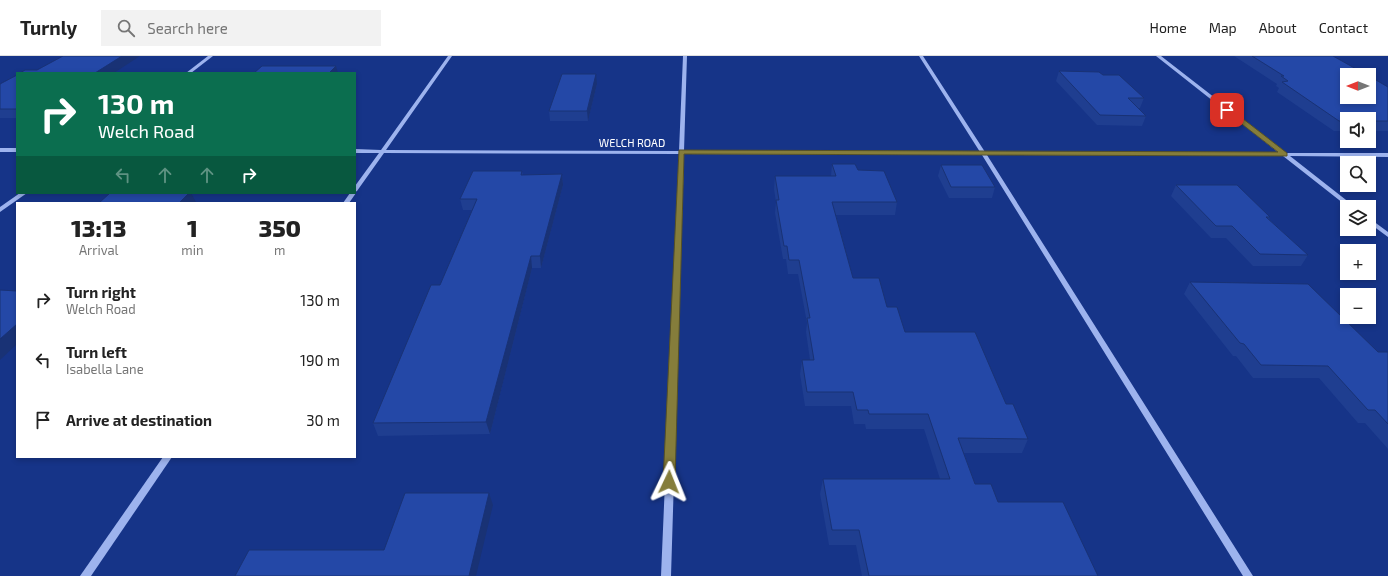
<!DOCTYPE html>
<meta charset="utf-8">
<style>
:root{--surface:#fff;--page:#f2f2f2;--text:#222;--muted:#767676;--line:#e0e0e0}
body{margin:0;font-family:"Exo 2",sans-serif;background:var(--page);color:var(--text);height:100vh;display:flex;flex-direction:column;font-size:15px;white-space:nowrap}
*{box-sizing:border-box;margin:0}
p{font-size:13px;color:var(--muted)}
.icon{flex:none;width:22px;height:22px;fill:none;stroke:currentColor;stroke-width:2;stroke-linecap:round;stroke-linejoin:round}
.map{position:relative;flex:1;overflow:hidden}
.details{position:absolute;left:16px;top:146px;width:340px;height:256px;display:flex;flex-direction:column;background:var(--surface);border-radius:0px;box-shadow:0 2px 6px #0003}
.details>*{flex:none}
.top-card{position:absolute;left:16px;top:16px;width:340px;height:122px;border-radius:0px;box-shadow:0 2px 6px #0003;background:#0b6e4f;color:#fff;overflow:hidden}
.needle{width:26px;rotate:270deg}
.controls{position:absolute;left:1340px;top:12px;display:grid;gap:8px}
.controls a{display:grid;place-items:center;width:36px;height:36px;border-radius:0px;background:var(--surface);box-shadow:0 2px 6px #0003;font-size:20px}
.pin{position:absolute;display:grid;place-items:center;width:34px;height:34px;color:#fff;margin:-17px;border-radius:8px;box-shadow:0 2px 6px #0006}
.me{position:absolute;width:44px;margin:-22px;rotate:2deg;stroke-linejoin:round;filter:drop-shadow(0 0 3px #0008)}
.turn{display:flex;align-items:center;gap:14px;height:84px;padding:0 16px;font-size:18px}
.turn .icon{width:52px;height:52px;stroke-width:2.5}
.turn b{display:block;font-size:28px;line-height:34px}
.lanes{display:flex;align-items:center;height:38px;padding:0 16px;background:#0003;justify-content:center;gap:20px;direction:ltr}
.lanes .off{opacity:.35}
.eta{display:flex;justify-content:space-evenly;align-items:center;height:68px;text-align:center}
.eta b{font-size:24px;font-weight:800;line-height:28px}
ul{padding:0;list-style:none}
li{display:flex;align-items:center;gap:12px;height:60px;padding:0 16px}
li div{flex:1}
li b{display:block;font-size:15px}
li em{font-style:normal}
header{display:flex;align-items:center;gap:24px;box-sizing:border-box;height:56px;padding:0 20px;background:var(--surface);border-bottom:1px solid var(--line)}
header strong{font-size:19px}
nav{display:flex;gap:22px;margin-inline-start:auto;font-size:14px}
.search{width:280px;height:36px;background:var(--page);display:flex;align-items:center;gap:10px;box-sizing:border-box;padding:0 14px;border-radius:0px;color:var(--muted);font-size:15px}
.map>svg:first-child{display:block}
</style>
<header>
<strong>Turnly</strong>
<div class="search"><svg class="icon" aria-label="search" viewBox="0 0 24 24"><circle cx="10" cy="10" r="6"/><path d="M15 15l6 6"/></svg>Search here</div>
<nav><a>Home</a><a>Map</a><a>About</a><a>Contact</a></nav>
</header>
<div class="map">
<svg width="1388" height="520" viewBox="0 0 1388 520">
<rect width="100%" height="100%" fill="#163488"/>
<g fill="none" stroke-linecap="round" stroke-linejoin="round">
<g fill="#9db3ee" fill-rule="evenodd">
<path d="M 208,0 L 213,0 L 191,17 L 186,17 Z"/>
<path d="M 448,0 L 452,0 L 386,94 L 679,95 L 683,0 L 687,0 L 684,95 L 980,96 L 919,0 L 923,0 L 985,96 L 1279,97 L 1156,0 L 1161,0 L 1286,97 L 1388,97 L 1388,101 L 1290,100 L 1355,151 L 1348,151 L 1283,100 L 987,99 L 1253,520 L 1243,520 L 982,99 L 684,98 L 671,520 L 661,520 L 679,98 L 384,97 L 357,135 L 355,136 L 355,130 L 379,97 L 355,97 L 355,93 L 381,94 Z"/>
<rect x="0" y="92" width="17" height="4"/>
<path d="M 355,136 L 356,137 L 349,147 L 343,147 L 350,137 L 355,137 Z"/>
<path d="M 20,137 L 27,137 L 0,156 L 0,151 Z"/>
<path d="M 1369,162 L 1388,176 L 1388,181 L 1369,167 Z"/>
<path d="M 163,401 L 172,401 L 91,520 L 80,520 Z"/>
</g>
</g>
<g fill="#1f3e90">
<path d="M 1234,0 L 1333,0 L 1388,31 L 1388,75 L 1369,75 L 1369,63 L 1347,63 L 1347,75 L 1334,75 L 1277,36 L 1279,32 L 1276,30 L 1277,28 Z"/>
<path d="M 1059,15 L 1103,19 L 1144,42 L 1140,52 L 1138,52 L 1146,60 L 1142,70 L 1097,69 L 1056,25 Z"/>
<path d="M 17,19 L 17,62 L 0,62 L 0,28 Z"/>
<path d="M 597,28 L 588,65 L 550,65 L 549,55 Z"/>
<path d="M 832,108 L 858,114 L 897,146 L 895,159 L 836,159 L 853,222 L 887,251 L 905,276 L 1006,348 L 1028,383 L 1022,397 L 964,397 L 975,428 L 1098,520 L 862,520 L 856,489 L 829,489 L 820,438 L 823,423 L 940,423 L 924,373 L 866,373 L 865,368 L 854,368 L 851,350 L 805,350 L 800,318 L 802,304 L 810,304 L 806,276 L 807,267 L 798,218 L 788,218 L 786,203 L 783,203 L 775,157 L 776,146 L 774,133 L 775,120 L 831,120 Z"/>
<path d="M 941,109 L 995,131 L 992,142 L 949,142 L 938,120 Z"/>
<path d="M 522,115 L 523,119 L 562,118 L 563,129 L 541,212 L 532,212 L 490,378 L 378,380 L 373,367 L 440,229 L 472,154 L 463,154 L 460,143 Z"/>
<path d="M 1176,129 L 1270,161 L 1269,163 L 1308,199 L 1301,210 L 1253,210 L 1226,182 L 1211,182 L 1171,140 Z"/>
<path d="M 1190,226 L 1378,296 L 1388,296 L 1388,393 L 1365,367 L 1358,367 L 1319,322 L 1253,322 L 1236,300 L 1233,300 L 1184,238 Z"/>
</g>
<g fill="#193275">
<path d="M 122,0 L 140,0 L 114,17 L 95,17 Z"/>
<path d="M 336,10 L 338,17 L 329,17 Z"/>
<path d="M 596,18 L 597,28 L 588,65 L 587,55 Z"/>
<path d="M 562,118 L 563,129 L 541,212 L 540,200 Z"/>
<path d="M 189,137 L 191,137 L 196,146 L 195,147 L 179,147 Z"/>
<path d="M 531,200 L 532,212 L 490,378 L 486,366 Z"/>
<path d="M 17,268 L 17,288 L 0,304 L 0,283 Z"/>
<path d="M 489,437 L 493,449 L 476,520 L 469,520 Z"/>
</g>
<g fill="#2448a7" stroke="#193275">
<path d="M 63,0 L 122,0 L 95,17 L 20,17 L 25,14 L 37,14 Z"/>
<path d="M 1252,0 L 1333,0 L 1367,19 L 1347,19 L 1347,41 L 1369,41 L 1369,20 L 1388,31 L 1388,65 L 1369,65 L 1369,63 L 1347,63 L 1347,65 L 1339,65 L 1282,26 L 1288,25 L 1281,20 L 1284,20 Z"/>
<path d="M 262,10 L 336,10 L 329,17 L 254,17 Z"/>
<path d="M 1059,15 L 1099,16 L 1103,19 L 1119,19 L 1144,42 L 1128,42 L 1146,60 L 1100,59 Z"/>
<path d="M 562,18 L 596,18 L 587,55 L 549,55 Z"/>
<path d="M 17,19 L 17,53 L 0,53 L 0,28 Z"/>
<path d="M 832,108 L 855,108 L 858,114 L 884,115 L 897,146 L 832,146 L 853,222 L 879,222 L 887,251 L 897,251 L 905,276 L 975,276 L 1006,348 L 1013,348 L 1028,383 L 958,382 L 975,428 L 991,428 L 998,446 L 1063,446 L 1098,520 L 869,520 L 859,474 L 832,474 L 823,423 L 950,423 L 928,358 L 869,358 L 868,354 L 857,354 L 853,336 L 807,336 L 802,304 L 814,304 L 807,262 L 810,262 L 799,204 L 789,204 L 787,190 L 784,190 L 776,144 L 779,144 L 775,120 L 836,120 Z"/>
<path d="M 941,109 L 982,109 L 995,131 L 951,131 Z"/>
<path d="M 473,115 L 522,115 L 521,119 L 562,118 L 540,200 L 531,200 L 486,366 L 373,367 L 431,229 L 440,229 L 477,143 L 460,143 Z"/>
<path d="M 1176,129 L 1237,129 L 1270,161 L 1266,161 L 1308,199 L 1260,198 L 1232,170 L 1216,170 Z"/>
<path d="M 110,137 L 189,137 L 179,147 L 99,147 Z"/>
<path d="M 1190,226 L 1308,228 L 1378,296 L 1388,296 L 1388,368 L 1375,354 L 1368,354 L 1328,310 L 1261,309 L 1244,288 L 1240,287 Z"/>
<path d="M 0,234 L 17,235 L 17,268 L 0,283 Z"/>
<path d="M 405,437 L 489,437 L 469,520 L 235,520 L 249,494 L 384,494 Z"/>
</g>
<path fill="#857d3b" stroke="#565126" d="M 1225,52 L 1229,52 L 1287,97 L 1287,100 L 684,98 L 675,426 L 673,429 L 669,431 L 665,429 L 663,426 L 679,94 L 1278,96 L 1225,55 Z"/>
<g text-anchor="middle" dominant-baseline="central" stroke-width="4" stroke-linejoin="round" paint-order="stroke">
<g font-size="11" fill="#fff" stroke="#163488">
<text x="632" y="86">WELCH ROAD</text>
</g>
</g>
</svg>
<div class="controls">
<a><svg class="needle" viewBox="-14 -14 28 28"><path d="M0-13l5 13h-10z" fill="#e53935"/><path d="M0 13l5-13h-10z" fill="#767676"/></svg></a>
<a><svg class="icon" aria-label="sound" viewBox="0 0 24 24"><path d="M4 9h4l5-4v14l-5-4H4zM17 9q2 3 0 6"/></svg></a>
<a><svg class="icon" aria-label="search" viewBox="0 0 24 24"><circle cx="10" cy="10" r="6"/><path d="M15 15l6 6"/></svg></a>
<a><svg class="icon" aria-label="layers" viewBox="0 0 24 24"><path d="M12 4l9 5-9 5-9-5zM3 14l9 5 9-5"/></svg></a>
<a>+</a>
<a>−</a>
</div>
<div class="pin" style="left:1227px;top:54px;background:#d93025"><svg class="icon" aria-label="arrive" viewBox="0 0 24 24"><path d="M6 21V4h12l-3 4 3 4H6"/></svg></div>
<svg class="me" style="left:669px;top:426px" viewBox="-20 -20 40 40"><path d="M0-17L14 15 0 8-14 15z" fill="#857d3b" stroke="#fff" stroke-width="4"/></svg>
<div class="top-card">
<div class="turn"><svg class="icon" aria-label="right" viewBox="0 0 24 24"><path d="M7 20v-9h11M14 6l5 5-5 5"/></svg><div><b>130 m</b>Welch Road</div></div>
<div class="lanes"><svg class="icon off" aria-label="left" viewBox="0 0 24 24"><path d="M17 20v-9H6M10 6l-5 5 5 5"/></svg><svg class="icon off" aria-label="ahead" viewBox="0 0 24 24"><path d="M12 20V5M6 11l6-6 6 6"/></svg><svg class="icon off" aria-label="ahead" viewBox="0 0 24 24"><path d="M12 20V5M6 11l6-6 6 6"/></svg><svg class="icon" aria-label="right" viewBox="0 0 24 24"><path d="M7 20v-9h11M14 6l5 5-5 5"/></svg></div>
</div>
<section class="details">
<div class="eta">
<div><b>13:13</b><p>Arrival</p></div>
<div><b>1</b><p>min</p></div>
<div><b>350</b><p>m</p></div>
</div>
<ul>
<li><svg class="icon" aria-label="right" viewBox="0 0 24 24"><path d="M7 20v-9h11M14 6l5 5-5 5"/></svg><div><b>Turn right</b><p>Welch Road</p></div><em>130 m</em></li>
<li><svg class="icon" aria-label="left" viewBox="0 0 24 24"><path d="M17 20v-9H6M10 6l-5 5 5 5"/></svg><div><b>Turn left</b><p>Isabella Lane</p></div><em>190 m</em></li>
<li><svg class="icon" aria-label="arrive" viewBox="0 0 24 24"><path d="M6 21V4h12l-3 4 3 4H6"/></svg><div><b>Arrive at destination</b></div><em>30 m</em></li>
</ul>
</section>
</div>
